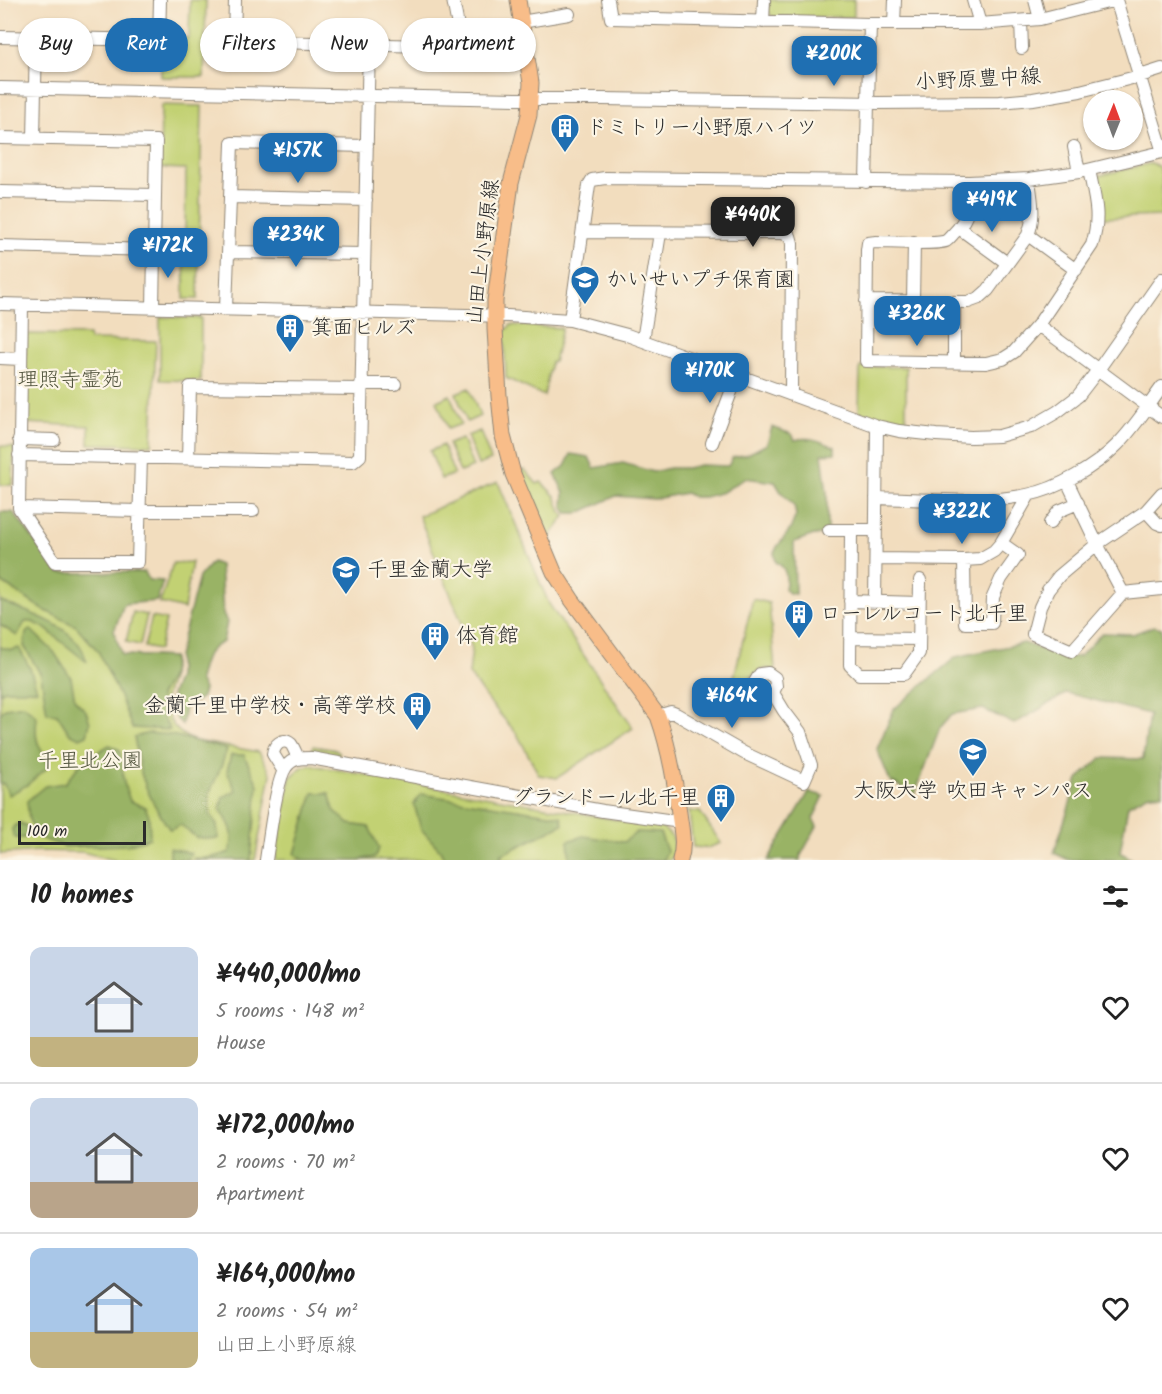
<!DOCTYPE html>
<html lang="en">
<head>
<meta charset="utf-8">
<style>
  body { margin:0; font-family:Kalam,"Klee One",sans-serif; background:#f6f6f6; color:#222; height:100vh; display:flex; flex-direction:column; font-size:22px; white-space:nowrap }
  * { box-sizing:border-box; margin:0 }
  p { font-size:20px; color:#767676 }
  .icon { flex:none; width:33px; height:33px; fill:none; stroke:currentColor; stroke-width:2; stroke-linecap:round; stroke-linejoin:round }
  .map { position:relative; height:860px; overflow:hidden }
  .side { display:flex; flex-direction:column; background:#fff; flex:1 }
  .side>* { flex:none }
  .top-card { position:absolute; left:18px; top:18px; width:600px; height:54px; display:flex; gap:12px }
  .needle { width:39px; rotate:1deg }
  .fabs { position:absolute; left:1083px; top:90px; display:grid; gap:12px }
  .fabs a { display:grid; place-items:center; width:60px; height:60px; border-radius:50%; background:#fff; box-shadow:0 2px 4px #0004; font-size:30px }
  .scale { position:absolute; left:18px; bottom:15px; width:128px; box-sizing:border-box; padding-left:6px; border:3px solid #2b2b2b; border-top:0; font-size:16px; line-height:21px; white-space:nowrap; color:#2b2b2b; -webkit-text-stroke:4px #fcf5e5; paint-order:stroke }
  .price { position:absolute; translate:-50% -51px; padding:0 14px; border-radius:12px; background:#1f6fb2; color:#fff; font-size:20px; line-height:39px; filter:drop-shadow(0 2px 3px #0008) }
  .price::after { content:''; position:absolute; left:50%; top:36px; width:18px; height:14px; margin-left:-9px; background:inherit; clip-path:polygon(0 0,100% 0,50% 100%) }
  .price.active { background:#222; color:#fff }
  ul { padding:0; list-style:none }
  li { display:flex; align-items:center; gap:18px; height:150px; padding:0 30px }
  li+li { border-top:2px solid #e0e0e0 }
  li span { display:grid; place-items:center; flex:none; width:168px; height:120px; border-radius:12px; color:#555 }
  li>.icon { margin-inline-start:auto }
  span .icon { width:72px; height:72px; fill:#fffc; stroke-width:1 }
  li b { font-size:26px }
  h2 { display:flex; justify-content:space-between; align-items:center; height:72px; padding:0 30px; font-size:26px }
  .chip { padding:0 21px; border-radius:27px; background:#fff; box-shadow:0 2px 4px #0004; font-size:21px; line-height:54px }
  .chip.active { background:#1f6fb2; color:#fff }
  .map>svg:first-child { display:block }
</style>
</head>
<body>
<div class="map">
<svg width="1162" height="860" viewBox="0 0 1162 860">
  <rect width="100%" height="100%" fill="#fcf5e5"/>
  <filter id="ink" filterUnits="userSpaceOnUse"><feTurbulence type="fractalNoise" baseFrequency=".0167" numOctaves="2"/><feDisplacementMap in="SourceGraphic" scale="12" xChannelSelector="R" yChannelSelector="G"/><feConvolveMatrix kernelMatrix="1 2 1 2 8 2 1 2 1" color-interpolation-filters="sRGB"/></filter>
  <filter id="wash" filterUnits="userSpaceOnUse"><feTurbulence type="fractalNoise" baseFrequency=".008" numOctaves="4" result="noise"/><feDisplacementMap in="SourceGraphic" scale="24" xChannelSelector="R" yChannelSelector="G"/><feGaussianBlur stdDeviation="1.35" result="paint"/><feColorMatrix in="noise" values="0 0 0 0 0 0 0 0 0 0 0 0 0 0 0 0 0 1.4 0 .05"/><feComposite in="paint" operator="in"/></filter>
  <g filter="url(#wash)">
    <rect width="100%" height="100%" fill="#f2ddbe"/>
    <path fill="#c2d173" stroke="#767e4f" stroke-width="1.5" d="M190,0H206L204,77H161L162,38H189Z
      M769,0H854V17H773L768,12Z
      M161,105L202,106L198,299H184L186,169L160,168Z
      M1152,163L1159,167L1162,176V216L1102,218L1096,180L1098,176Z
      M160,317L201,318V381L160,380Z
      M511,325L562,328L554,362H551L544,396L506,378L504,332Z
      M26,334L89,335V340L156,341L152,445L89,444V426L23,423Z
      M860,367H906V423L882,419L859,412Z
      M469,388L480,416L467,422L456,393Z
      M450,395L461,424L448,429L437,401Z
      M480,431L491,460L478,465L467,436Z
      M462,439L473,467L460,472L448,444Z
      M443,445L454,474L441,479L430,451Z
      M0,446L14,447L13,485H0Z
      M521,470H525L537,484L541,482L555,496L561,512L565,516L548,539Z
      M498,482L549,604L633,728L557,778L539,775L517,734L487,699L469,674L472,648L419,516Z
      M0,550L114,631L122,655L173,657C173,663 173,670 172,676C170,684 166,691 165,699C165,719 177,735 196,741L259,752L271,774L255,860H115L82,852L39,851L0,854Z
      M192,562L184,609L160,603L173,563Z
      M753,599L769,603L775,670C764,667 759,669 751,677L750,686L733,681Z
      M133,612L147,615L140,645L126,642Z
      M152,617L166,620L159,650L144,647Z
      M313,746L337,750L340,753L337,755L314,751L312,748Z
      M311,765L663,828L673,838L674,851L670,860H275L290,778L302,767Z
      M689,811L700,812L721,843L707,848L693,847Z"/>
    <path fill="#99b365" stroke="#626f48" stroke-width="1.5" d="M772,427L792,434L795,440C810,436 821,441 835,447V453L822,454L827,493V535H814L794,542L795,594L789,593L785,589C787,578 787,568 776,562L774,553L777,547L790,530L796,515L794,505L781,492L775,482L745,478L723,492L705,497H693L686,493L654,499L616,496L579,513H567L563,506L564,493L555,474L565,466L571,454L589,457L594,468L623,463L653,472L669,468H687L700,465L728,466L733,457L748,454L767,444Z
      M0,512H13L59,573L145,572L149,580L163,581L157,601L124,604L114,631L122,655L173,657L172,674L160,696L163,717L170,730L132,728L120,697L98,651L76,626L42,609L1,582Z
      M212,562L220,565L223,614L227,622L223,642C205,650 203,663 199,680L204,689L202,697L195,702L186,701L182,725L176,718L172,708L171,695L178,677V657L199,577Z
      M0,601C26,612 67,623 82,649C84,653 85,658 87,662L43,627L32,622H25L17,636L0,625Z
      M1154,626L1162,628V794H1149L1128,805L1120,852L1133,860H1069L1054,853L1078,779L1101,758L1143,759L1149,714L1067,693L1014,724L983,709L952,714L940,728L915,794L890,781L877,749L894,709L956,657L1024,643L1065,658L1080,656L1102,633L1133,634Z
      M30,629L54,652L71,678L75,700L86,711L90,723L87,735L80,738L69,733L57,714L47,713L41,675L24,646L26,633Z
      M0,647L11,650L19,648L30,668L37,690H5L0,693Z
      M24,705L37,717C35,733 35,745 47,757V768L27,785L9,795L3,783L0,784V714L5,708Z
      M149,733L172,735L227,749L221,767L209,794L210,814L217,825L218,839L197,838L181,825L170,830C159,814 149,797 143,779C138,766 137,750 134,737Z
      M109,745L120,750L124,783L130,801L145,807L149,816L150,838L127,845L66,847L39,838L29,820L27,801L45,786L65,783L81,763Z
      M231,755H244L258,785L251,860H196L194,858C208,859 218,857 230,852C235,831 231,826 220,809L223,797L236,791L227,771Z
      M809,792L824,796L813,819L817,826L800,857V860H768Z
      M313,793H329L334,810L349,824L369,827L379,848L376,857L357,860H304L295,854Z
      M421,794L561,816L563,824L501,855L502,860H445L440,850L421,829L414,804Z
      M20,823L27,826L29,833L24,838H16L13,835L12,829L14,826Z
      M637,832L660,833L667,851L663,860H570L568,841L583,836L624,842Z
      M170,848L191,853L188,859L174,860L170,858Z"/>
  </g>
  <g filter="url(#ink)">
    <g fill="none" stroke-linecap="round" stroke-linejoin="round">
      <g stroke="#8e8474" stroke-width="14">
        <path id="minor" d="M235,0L234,41L462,47L453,0
          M608,0L611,18L870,24H980L1040,19L1116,0
          M973,0L980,24
          M1035,0L1040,19
          M1116,0L1162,149
          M1021,21L1022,48
          M521,22L569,14
          M763,22L764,0
          M894,24L895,0
          M0,37L159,40L160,0
          M0,88L516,99H602L878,103L1000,102L1033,99L1080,91L1140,76L1162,69
          M0,138L156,141L153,308
          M34,139L36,37
          M1074,147L1079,172
          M1029,179C1031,200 1036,214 1028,235L1076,270
          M866,182L870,24
          M969,182C970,204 970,218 953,234C951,236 949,239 946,241C938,245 888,242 876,242L868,243L867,250L866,361L986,363L1003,359L1014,352L1038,325L1092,245C1101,216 1095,199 1089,170
          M0,192L155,195
          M231,197L366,200
          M959,228L1007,263
          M583,232L782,233L790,236L792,243L791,394
          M0,246L154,250
          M229,252L364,254
          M866,301L968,302L979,298L988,290L1028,235
          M913,302L914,242
          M0,304L508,316L570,320L627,335L877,426L899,431L936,435L971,437L999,436L1031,427L1057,412L1078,396L1098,370L1162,279
          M22,305L19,508L55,562H138L141,457
          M226,309L232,143L367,146
          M570,320L589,185L592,180L605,178L969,182L1029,179L1079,172L1162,152
          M1038,325L1162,417
          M641,339L644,334L660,233
          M0,358L20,359
          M954,362V302
          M361,384H395
          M19,439L54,440
          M712,443L737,376
          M19,455L353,462L360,456L369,44
          M188,458L190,387L361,389
          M1067,481L1097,544L1123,593
          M1162,493L1146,511L1097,544L1059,576L1048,590L1040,607L1033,634L1072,651L1123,593L1162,589
          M876,498C926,499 978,505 1027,495C1058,489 1095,467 1117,445C1135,427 1148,406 1162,387
          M19,508L139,511H253
          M1146,511L1157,523L1162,525
          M1050,523L1059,511L1078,503
          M829,530H876
          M851,530L850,665L859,674H904L919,653L920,580
          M876,559L964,560L980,559L994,551L1001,543L1029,495
          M964,560L965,623H992L993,597L1001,579L1018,555L1001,543
          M850,601L919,603
          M875,602L877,426
          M850,638L919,639
          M768,673L775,678L776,686L773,693L764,695L756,690L755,682L760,674Z
          M658,716L671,712L676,714L744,753L804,781L811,765L800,732L784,711L773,693
          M283,770L273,754C274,745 282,737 291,744C294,748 296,754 298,758
          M266,860C269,841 276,780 286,767C292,758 301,758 311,758L603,811L681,822"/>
      </g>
      <g stroke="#8e8474" stroke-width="17">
        <path id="major" d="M518,0L531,83L529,115L511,183L495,301V329L499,396L503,436L513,474L554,572L572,600L658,716C669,747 675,780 679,813C681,829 685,844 680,860"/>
      </g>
      <use href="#minor" stroke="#fff" stroke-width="12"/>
      <use href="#major" stroke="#f8bd89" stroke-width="15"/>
    </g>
  </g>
  <defs>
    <g id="building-pin" transform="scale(1.5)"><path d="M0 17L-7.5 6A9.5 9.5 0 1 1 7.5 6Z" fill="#1f6fb2" stroke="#fcf5e5"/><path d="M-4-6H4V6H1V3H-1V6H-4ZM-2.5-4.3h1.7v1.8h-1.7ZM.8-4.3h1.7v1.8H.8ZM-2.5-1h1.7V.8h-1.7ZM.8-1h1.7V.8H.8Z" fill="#fff"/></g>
    <g id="school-pin" transform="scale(1.5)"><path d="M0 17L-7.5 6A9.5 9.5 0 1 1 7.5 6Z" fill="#1f6fb2" stroke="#fcf5e5"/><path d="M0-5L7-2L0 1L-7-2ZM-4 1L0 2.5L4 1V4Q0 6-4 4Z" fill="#fff"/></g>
    <g id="university-pin" transform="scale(1.5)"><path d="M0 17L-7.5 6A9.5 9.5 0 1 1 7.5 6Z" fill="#1f6fb2" stroke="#fcf5e5"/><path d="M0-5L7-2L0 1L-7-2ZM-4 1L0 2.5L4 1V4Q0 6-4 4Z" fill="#fff"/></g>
  </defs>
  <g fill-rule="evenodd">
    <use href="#building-pin" x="565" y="128"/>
    <use href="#school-pin" x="585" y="280"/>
    <use href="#building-pin" x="290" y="328"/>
    <use href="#university-pin" x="346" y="570"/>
    <use href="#building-pin" x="799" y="614"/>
    <use href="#building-pin" x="435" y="636"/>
    <use href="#building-pin" x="417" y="706"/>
    <use href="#university-pin" x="973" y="752"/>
    <use href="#building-pin" x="721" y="798"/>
  </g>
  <g text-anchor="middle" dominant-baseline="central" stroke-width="4.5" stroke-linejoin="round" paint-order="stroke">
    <g font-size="21" fill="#2b2b2b" stroke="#fcf5e5">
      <text transform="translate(978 80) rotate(-3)">小野原豊中線</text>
      <text transform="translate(484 252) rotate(-83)">山田上小野原線</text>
    </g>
    <g font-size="21" fill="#2b2b2b" stroke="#fcf5e5" text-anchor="start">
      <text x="586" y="128">ドミトリー小野原ハイツ</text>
      <text x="606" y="280">かいせいプチ保育園</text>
      <text x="311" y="328">箕面ヒルズ</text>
      <text x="367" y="570">千里金蘭大学</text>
      <text x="820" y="614">ローレルコート北千里</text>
      <text x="456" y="636">体育館</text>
      <text x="396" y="706" text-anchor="end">金蘭千里中学校・高等学校</text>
      <text x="973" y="791" text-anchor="middle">大阪大学 吹田キャンパス</text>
      <text x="700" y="798" text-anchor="end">グランドール北千里</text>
    </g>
    <g font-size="21" fill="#51543d" stroke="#fcf5e5">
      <text x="70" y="380">理照寺霊苑</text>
      <text x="90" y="761">千里北公園</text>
    </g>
  </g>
</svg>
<div class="fabs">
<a><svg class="needle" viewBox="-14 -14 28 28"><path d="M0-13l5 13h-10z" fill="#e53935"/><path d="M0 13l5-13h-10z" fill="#767676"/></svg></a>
</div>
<div class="scale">100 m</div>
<b class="price" style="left:834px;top:87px">¥200K</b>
<b class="price" style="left:298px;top:184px">¥157K</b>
<b class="price" style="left:992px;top:233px">¥419K</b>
<b class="price active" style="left:753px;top:248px">¥440K</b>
<b class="price" style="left:296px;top:268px">¥234K</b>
<b class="price" style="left:168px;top:279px">¥172K</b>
<b class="price" style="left:917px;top:347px">¥326K</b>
<b class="price" style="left:710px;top:404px">¥170K</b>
<b class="price" style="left:962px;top:545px">¥322K</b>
<b class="price" style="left:732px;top:729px">¥164K</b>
<div class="top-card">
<a class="chip">Buy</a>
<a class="chip active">Rent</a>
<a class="chip">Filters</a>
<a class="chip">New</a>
<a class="chip">Apartment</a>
</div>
</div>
<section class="side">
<h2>10 homes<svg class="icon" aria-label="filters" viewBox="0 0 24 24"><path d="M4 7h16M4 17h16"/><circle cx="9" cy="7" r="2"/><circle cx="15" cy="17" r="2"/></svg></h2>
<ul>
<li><span style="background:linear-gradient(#c9d6e8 75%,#c2b280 0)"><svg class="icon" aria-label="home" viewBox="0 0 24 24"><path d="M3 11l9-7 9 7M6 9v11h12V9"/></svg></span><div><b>¥440,000/mo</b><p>5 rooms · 148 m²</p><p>House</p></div><svg class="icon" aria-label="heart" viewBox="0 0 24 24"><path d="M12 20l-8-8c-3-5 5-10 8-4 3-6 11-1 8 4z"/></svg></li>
<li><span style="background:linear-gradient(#c9d6e8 70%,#b9a48a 0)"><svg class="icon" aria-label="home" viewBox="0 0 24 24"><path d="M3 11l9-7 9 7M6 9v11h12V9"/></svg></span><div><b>¥172,000/mo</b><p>2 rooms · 70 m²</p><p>Apartment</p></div><svg class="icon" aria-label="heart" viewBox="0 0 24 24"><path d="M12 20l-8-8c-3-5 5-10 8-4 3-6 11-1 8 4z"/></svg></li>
<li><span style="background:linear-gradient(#a9c7e8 70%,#c2b280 0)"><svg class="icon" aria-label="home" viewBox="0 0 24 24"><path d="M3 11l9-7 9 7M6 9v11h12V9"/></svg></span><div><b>¥164,000/mo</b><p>2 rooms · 54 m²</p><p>山田上小野原線</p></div><svg class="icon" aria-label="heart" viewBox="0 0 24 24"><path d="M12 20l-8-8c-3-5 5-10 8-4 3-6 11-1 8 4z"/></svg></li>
</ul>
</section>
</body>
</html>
